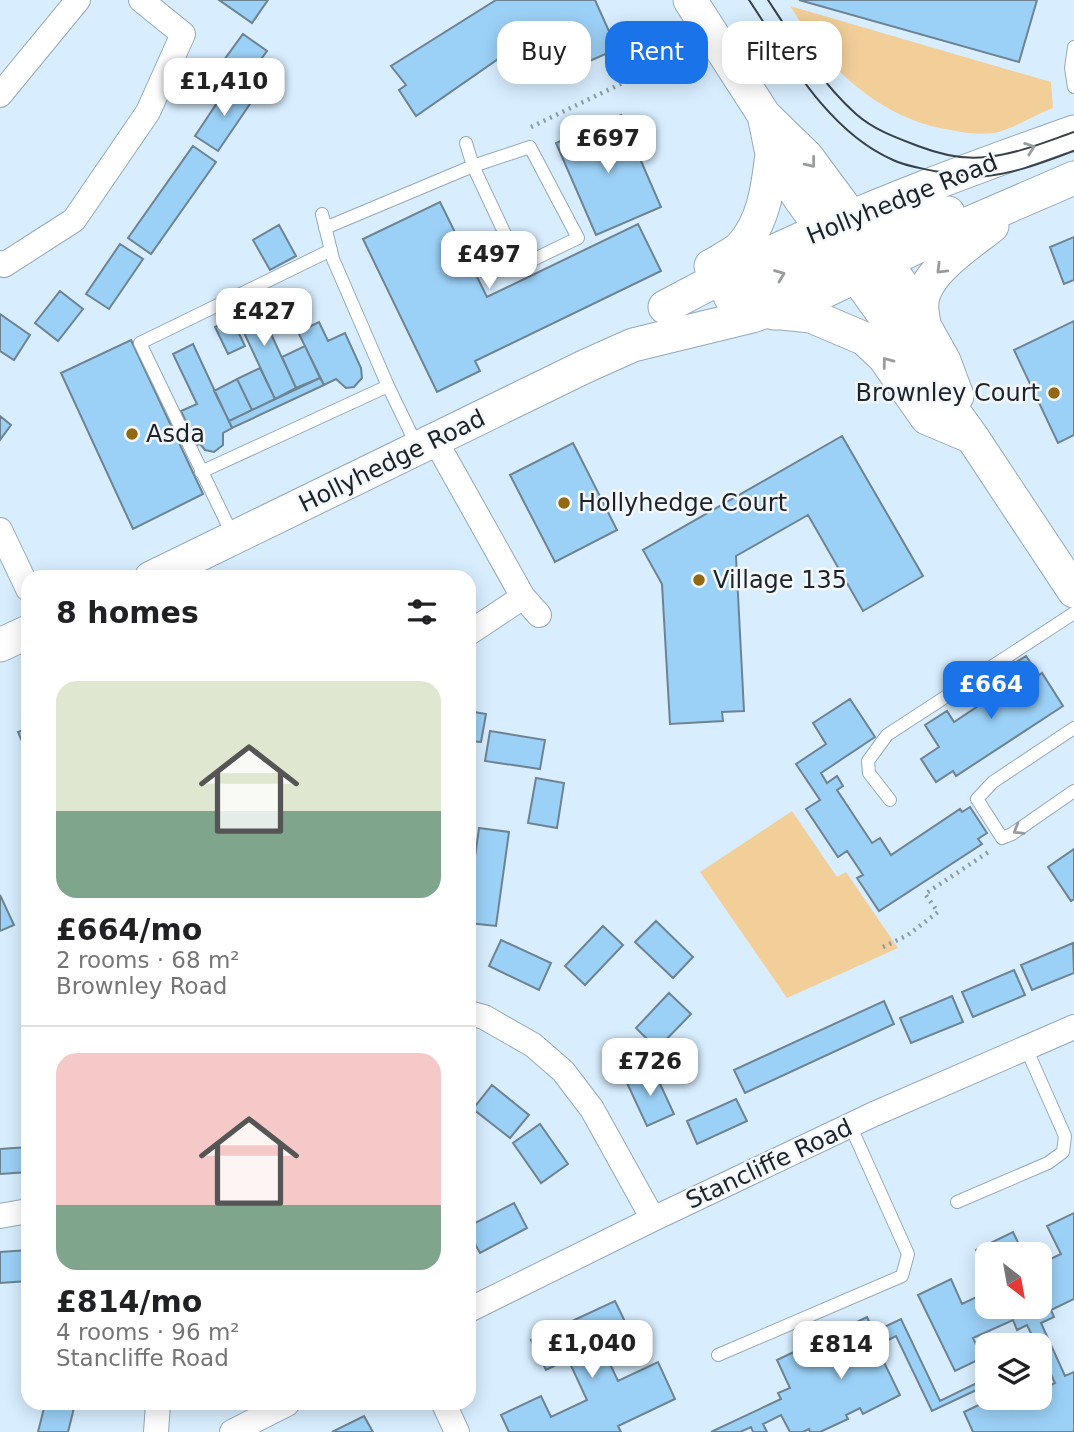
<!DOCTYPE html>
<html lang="en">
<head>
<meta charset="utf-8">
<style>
  body { margin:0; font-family:"DejaVu Sans",sans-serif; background:#f2f2f2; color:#202124; height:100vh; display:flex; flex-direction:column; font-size:26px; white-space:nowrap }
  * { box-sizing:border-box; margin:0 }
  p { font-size:23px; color:#757577 }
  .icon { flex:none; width:38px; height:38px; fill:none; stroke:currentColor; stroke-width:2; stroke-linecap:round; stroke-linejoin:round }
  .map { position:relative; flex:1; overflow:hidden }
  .sheet { position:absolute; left:21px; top:570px; width:455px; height:840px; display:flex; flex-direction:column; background:#fff; border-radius:21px; box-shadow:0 4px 18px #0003 }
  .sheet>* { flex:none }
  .hud { position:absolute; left:497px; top:21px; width:471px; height:63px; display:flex; gap:14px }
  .needle { width:46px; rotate:149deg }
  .controls { position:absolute; left:975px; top:1242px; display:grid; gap:14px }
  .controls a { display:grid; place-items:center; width:77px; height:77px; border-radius:14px; background:#fff; box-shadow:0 4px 18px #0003; font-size:35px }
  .price { position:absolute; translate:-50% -60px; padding:0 16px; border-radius:14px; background:#fff; color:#222; font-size:23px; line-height:46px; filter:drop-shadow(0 2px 4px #0008) }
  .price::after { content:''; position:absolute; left:50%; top:42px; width:21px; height:16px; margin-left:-10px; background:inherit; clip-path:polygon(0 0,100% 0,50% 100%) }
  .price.selected { background:#1a73e8; color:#fff }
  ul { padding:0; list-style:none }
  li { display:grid; align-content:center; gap:14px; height:371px; padding:0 35px }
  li+li { border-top:2px solid #e0e0e0 }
  li span { display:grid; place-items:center; height:217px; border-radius:21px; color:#555 }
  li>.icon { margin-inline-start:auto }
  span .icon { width:126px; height:126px; fill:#fffc; stroke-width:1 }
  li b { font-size:30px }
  h2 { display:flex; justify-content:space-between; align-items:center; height:84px; padding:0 35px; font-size:30px }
  .tag { padding:0 24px; border-radius:21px; background:#fff; box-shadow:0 4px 18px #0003; font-size:24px; line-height:63px }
  .tag.selected { background:#1a73e8; color:#fff }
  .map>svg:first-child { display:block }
</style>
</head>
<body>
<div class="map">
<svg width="1074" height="1432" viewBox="0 0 1074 1432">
  <rect width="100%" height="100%" fill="#d8eeff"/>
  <path fill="#f2cf99" d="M790,6L1051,82L1053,108C1034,115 1014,129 994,133C980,135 964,133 951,130C895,122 847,86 814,42C805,30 798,18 790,6Z
    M792,811L837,877L846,872L898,948L787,998L700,872Z"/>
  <path fill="#9cd1f7" stroke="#6e8392" stroke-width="2" d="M219,0H268L252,23Z
    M496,0H595L617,49L558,75L540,30L416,116L399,90L406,85L391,66Z
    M799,0H1037L1019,62Z
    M243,34L267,51L240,88L216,71Z
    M229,85L252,101L218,151L195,136Z
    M621,115L661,207L596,235L556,143Z
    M193,146L216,162L151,254L128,238Z
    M440,202L487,297L638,224L661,271L475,361L480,371L437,392L363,239Z
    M279,225L296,256L270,270L253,240Z
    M1074,237V280L1064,284L1050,247Z
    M120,244L143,259L109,309L86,294Z
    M60,291L83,309L58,341L35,323Z
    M254,297L296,388L275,399L232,307Z
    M0,314L30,335L14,360L0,351Z
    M232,319L245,346L228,354L215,327Z
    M1074,321V435L1058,443L1014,350Z
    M319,322L328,341L345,333L361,368L362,378L354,387L346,388L336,379L324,385L298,332Z
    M131,340L203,494L133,529L61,373Z
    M193,344L232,428L223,433V445L214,452L205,450L200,444L197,445L181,411L197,404L173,354Z
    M305,346L320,378L296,388L282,357Z
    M260,368L275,399L252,410L237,379Z
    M320,378L324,385L232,428L229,421Z
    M237,379L252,410L229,421L214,391Z
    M0,416L11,425L0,440Z
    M842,436L923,576L863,611L808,515L736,556L744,711L722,712L723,721L670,724L662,584L643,550Z
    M573,443L617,530L555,562L510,475Z
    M1026,656L1039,675L1042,673L1063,706L956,776L953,771L936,782L921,759L939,747L925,725L947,711L954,722L1008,686L999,673Z
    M850,699L875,737L821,773L827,783L837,776L843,786L837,790L872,843L880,838L891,855L960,809L962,812L970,807L987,833L978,839L982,844L879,911L857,878L863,875L847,851L838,857L806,809L820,800L796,764L826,744L813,723Z
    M469,711L486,714L481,742L469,741Z
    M28,728V755L18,732Z
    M490,731L545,740L540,769L485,761Z
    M536,778L564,783L557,828L528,823Z
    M479,828L509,832L496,926L469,923V900Z
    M1074,849V899L1071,901L1048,867Z
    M0,895L14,925L0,931Z
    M656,921L693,957L673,978L635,942Z
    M603,926L623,945L585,985L565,966Z
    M501,940L551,963L539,990L489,966Z
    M1073,943L1074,973L1032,990L1021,965Z
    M1014,970L1025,995L973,1017L962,992Z
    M669,993L691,1014L657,1049L636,1028Z
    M952,996L963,1022L911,1043L900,1018Z
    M884,1001L894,1024L745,1093L734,1070Z
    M654,1071L674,1114L647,1126L627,1083Z
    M492,1085L529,1115L510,1138L473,1109Z
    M736,1099L747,1121L697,1144L687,1121Z
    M540,1124L568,1164L541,1183L513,1143Z
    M28,1147V1172L0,1174V1149Z
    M514,1203L527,1228L480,1253L469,1233V1226Z
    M1074,1213V1299L1051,1310L1054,1317L1041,1323L1065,1376L1074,1372V1432H973L964,1412L993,1398H1007L1012,1409L1036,1398H1040V1390L1055,1383L1040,1351V1346H1037L1027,1325L1017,1330L1013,1320L973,1338L982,1358L955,1371L918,1295L951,1279L962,1304L987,1292V1307H1040V1264L1061,1254L1047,1226Z
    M1013,1232L1024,1255H987V1274L976,1250Z
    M28,1250V1281L0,1283V1252Z
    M615,1301L631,1334L602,1347L618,1381L658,1362L675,1399L618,1426L621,1432H509L501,1415L541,1396L551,1417L587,1400L568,1359L546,1370L531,1340Z
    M867,1317L874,1332L901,1319L940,1401L987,1378V1385L932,1411L896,1336L876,1346L900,1395L863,1414L860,1408L846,1415L848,1419L820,1432H810L809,1429L803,1432H790L781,1415L763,1424L767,1432H753L751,1427L740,1432H711L781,1399L778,1393L790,1388L777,1360Z
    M45,1404H75L68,1432H38Z
    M364,1416L373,1432H332Z"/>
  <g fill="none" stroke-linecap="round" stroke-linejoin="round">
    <g stroke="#94a9b9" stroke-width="14">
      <path id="lane" d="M1074,47L1071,68L1074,87
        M530,147L578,238L520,266L473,166Z
        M322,214L333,259L388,386L418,448
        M325,228L473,166L466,143
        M201,472L388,386
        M234,538L140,343L331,250
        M1074,728L993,782L977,799L1002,838L1012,834L1074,791
        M890,800L869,773L868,761L887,735L1074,613
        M957,1202L1048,1163L1063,1152L1065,1136L1026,1048
        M718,1355L902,1276L908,1254L850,1125"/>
    </g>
    <g stroke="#94a9b9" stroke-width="26">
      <path id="street" d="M0,95L78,0
        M0,263L4,265L74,220L148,112L183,34L141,0
        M435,440L523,597L539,615
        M0,530L28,589
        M469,633L523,597
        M469,1013L484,1017L533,1045L563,1071L592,1109L653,1219
        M0,1216L28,1211
        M469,1310L653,1219L874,1114L1074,1027
        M444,1404L457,1432
        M156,1432L158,1404
        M232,1432L287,1404"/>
    </g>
    <g stroke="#94a9b9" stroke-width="35">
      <path id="secondary" d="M690,0L764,115L807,157L901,284L944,361L957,396
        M764,115L772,154L799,197L972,437L1074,591
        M850,244C872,247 904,226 926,218C933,216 941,215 948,213
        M711,266C721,260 732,255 740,248C764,223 768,187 772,154
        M730,296C755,285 836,248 860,253
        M665,307C701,288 738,268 775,251C872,205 973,168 1074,132
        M774,313H782L811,316L865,339L884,357L927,418L972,437
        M924,324C923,317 921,309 922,302C925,272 969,244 992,226
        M151,578L586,366L633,345L752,316L821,293L935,238L1074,178
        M0,645L28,632"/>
    </g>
    <path stroke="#8a9aa7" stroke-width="4.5" stroke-dasharray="2 5" stroke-linecap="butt" d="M531,127L683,54
      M883,947L908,935L938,912L925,894L990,851"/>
    <use href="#lane" stroke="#fff" stroke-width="12"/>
    <use href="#street" stroke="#fff" stroke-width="24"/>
    <use href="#secondary" stroke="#fff" stroke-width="33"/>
    <path stroke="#374148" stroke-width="2" d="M749,0C787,57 828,132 893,160C905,166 921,168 934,171C951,174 970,177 987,176C1017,173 1046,161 1074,151
      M768,0C793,38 822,84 856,114C874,130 897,138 918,146C939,154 964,160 986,157C1017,154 1045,142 1074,132"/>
  </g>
  <defs><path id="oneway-chevron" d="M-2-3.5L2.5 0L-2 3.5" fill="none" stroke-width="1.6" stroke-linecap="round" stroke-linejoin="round" transform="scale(1.75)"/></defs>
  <g stroke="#989c9f">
    <use href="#oneway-chevron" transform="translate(1030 148) rotate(-20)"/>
    <use href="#oneway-chevron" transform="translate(811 163) rotate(51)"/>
    <use href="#oneway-chevron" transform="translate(941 269) rotate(135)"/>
    <use href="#oneway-chevron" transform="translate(780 275) rotate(-21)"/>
    <use href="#oneway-chevron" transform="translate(887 362) rotate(-127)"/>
    <use href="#oneway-chevron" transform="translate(1018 830) rotate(149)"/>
  </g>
  <g fill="#936813" stroke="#f4f8fc" stroke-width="2.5">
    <circle cx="1054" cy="393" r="7"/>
    <circle cx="132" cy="434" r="7"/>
    <circle cx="564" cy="503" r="7"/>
    <circle cx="699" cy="580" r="7"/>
  </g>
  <g text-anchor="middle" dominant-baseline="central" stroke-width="5" stroke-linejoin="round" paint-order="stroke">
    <g font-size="24" fill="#1b2329" stroke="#f4f8fc">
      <text transform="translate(902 199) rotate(-22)">Hollyhedge Road</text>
      <text transform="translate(392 461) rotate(-26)">Hollyhedge Road</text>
      <text transform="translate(769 1164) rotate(-25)">Stancliffe Road</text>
    </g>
    <g font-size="24" fill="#1b2329" stroke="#f4f8fc" text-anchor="start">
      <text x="1040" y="393" text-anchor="end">Brownley Court</text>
      <text x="146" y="434">Asda</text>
      <text x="578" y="503">Hollyhedge Court</text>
      <text x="713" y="580">Village 135</text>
    </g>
  </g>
</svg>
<div class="controls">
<a><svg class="needle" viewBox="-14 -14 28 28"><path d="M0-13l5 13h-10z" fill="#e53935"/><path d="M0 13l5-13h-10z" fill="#757577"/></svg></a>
<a><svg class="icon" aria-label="layers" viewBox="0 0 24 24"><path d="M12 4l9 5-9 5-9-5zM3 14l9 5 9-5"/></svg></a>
</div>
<b class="price" style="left:224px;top:118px">£1,410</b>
<b class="price" style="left:608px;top:175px">£697</b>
<b class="price" style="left:489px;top:291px">£497</b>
<b class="price" style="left:264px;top:348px">£427</b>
<b class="price selected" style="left:991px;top:721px">£664</b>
<b class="price" style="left:650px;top:1098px">£726</b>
<b class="price" style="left:592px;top:1380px">£1,040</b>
<b class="price" style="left:841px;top:1381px">£814</b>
<div class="hud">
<a class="tag">Buy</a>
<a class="tag selected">Rent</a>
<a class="tag">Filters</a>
</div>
<section class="sheet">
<h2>8 homes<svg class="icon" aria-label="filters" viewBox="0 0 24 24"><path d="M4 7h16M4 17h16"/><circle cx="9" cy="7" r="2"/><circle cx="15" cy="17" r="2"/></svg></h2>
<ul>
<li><span style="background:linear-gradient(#dfe7d0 60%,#7fa58c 0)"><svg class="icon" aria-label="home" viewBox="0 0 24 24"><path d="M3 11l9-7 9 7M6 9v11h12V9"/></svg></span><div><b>£664/mo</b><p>2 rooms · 68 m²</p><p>Brownley Road</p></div></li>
<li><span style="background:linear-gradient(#f6c9c9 70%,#7fa58c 0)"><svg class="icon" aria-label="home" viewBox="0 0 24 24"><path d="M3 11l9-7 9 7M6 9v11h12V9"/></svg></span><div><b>£814/mo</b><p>4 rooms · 96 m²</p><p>Stancliffe Road</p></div></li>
</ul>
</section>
</div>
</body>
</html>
